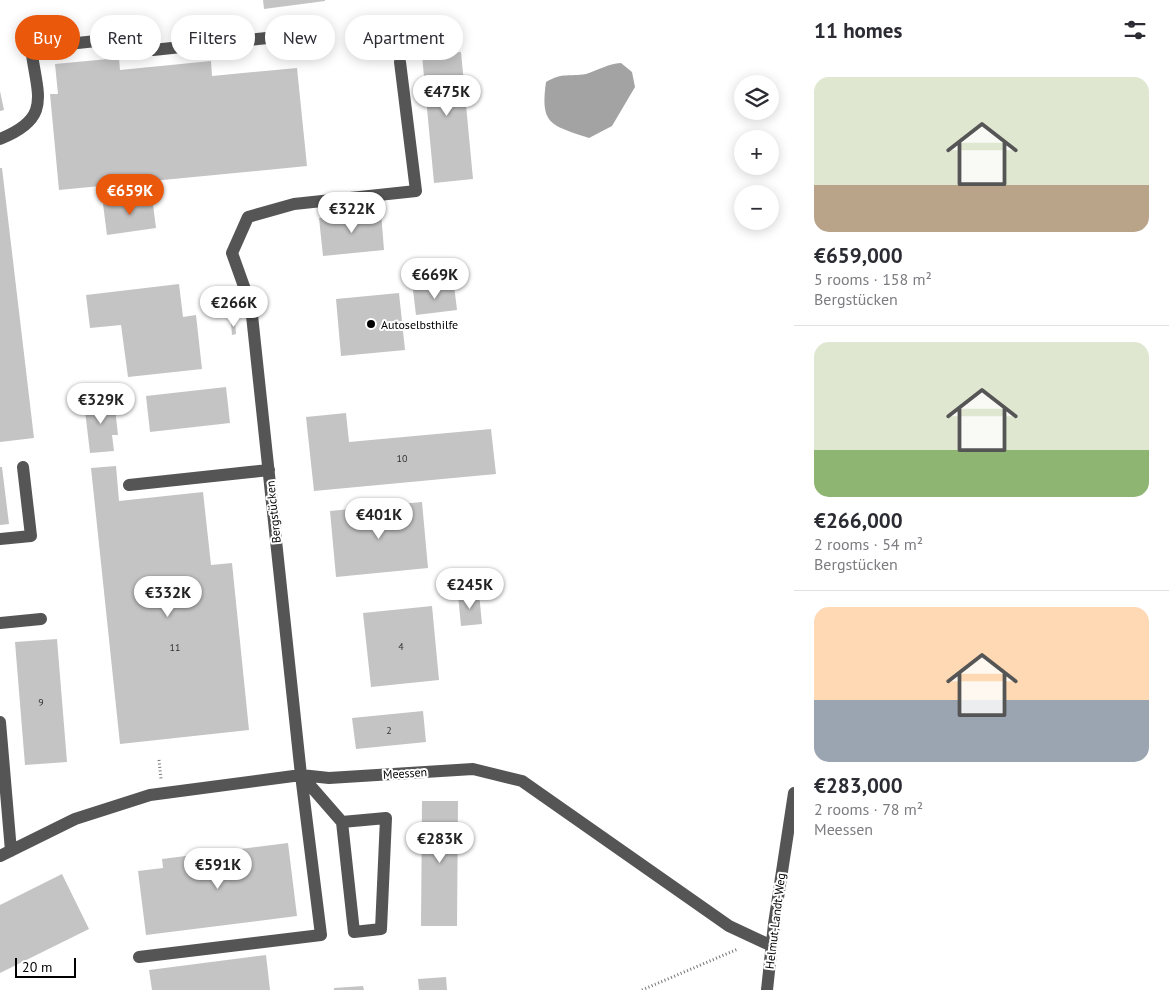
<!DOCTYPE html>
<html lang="en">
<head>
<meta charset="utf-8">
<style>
  body { margin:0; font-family:"PT Sans",sans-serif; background:#f7f7f7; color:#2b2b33; height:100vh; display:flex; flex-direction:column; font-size:19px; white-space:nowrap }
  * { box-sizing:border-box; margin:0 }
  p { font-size:16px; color:#7c7c81 }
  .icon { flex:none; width:28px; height:28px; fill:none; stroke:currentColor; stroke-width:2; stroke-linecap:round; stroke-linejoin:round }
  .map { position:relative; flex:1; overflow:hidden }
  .side { display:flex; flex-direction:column; background:#fff; width:375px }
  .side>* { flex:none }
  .banner { position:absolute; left:15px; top:15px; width:475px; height:45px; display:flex; gap:10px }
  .tools { position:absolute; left:734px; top:75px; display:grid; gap:10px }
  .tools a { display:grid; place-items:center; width:45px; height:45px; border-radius:50%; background:#fff; box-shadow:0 2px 12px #0003; font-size:25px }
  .scale { position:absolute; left:15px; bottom:12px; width:61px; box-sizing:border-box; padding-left:5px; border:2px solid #000; border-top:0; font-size:14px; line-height:18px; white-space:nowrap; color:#000; -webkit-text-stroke:4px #fff; paint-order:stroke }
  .price { position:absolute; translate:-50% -42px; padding:0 11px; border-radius:18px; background:#fff; color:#222; font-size:16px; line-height:32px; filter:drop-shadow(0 1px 2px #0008) }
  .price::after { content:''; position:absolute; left:50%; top:30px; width:15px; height:11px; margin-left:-8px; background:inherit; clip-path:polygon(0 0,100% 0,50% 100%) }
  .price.selected { background:#ea580c; color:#fff }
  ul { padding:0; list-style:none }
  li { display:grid; align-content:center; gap:10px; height:265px; padding:0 20px }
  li+li { border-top:1px solid #e1e1e2 }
  li span { display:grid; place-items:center; height:155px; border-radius:15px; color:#555 }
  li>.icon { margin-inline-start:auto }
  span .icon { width:90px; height:90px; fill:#fffc; stroke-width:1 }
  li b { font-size:21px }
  h2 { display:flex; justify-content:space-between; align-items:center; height:60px; padding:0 20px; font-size:21px }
  .chip { padding:0 18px; border-radius:22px; background:#fff; box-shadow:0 2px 12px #0003; font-size:18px; line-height:45px }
  .chip.selected { background:#ea580c; color:#fff }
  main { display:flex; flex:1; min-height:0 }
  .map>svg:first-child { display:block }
</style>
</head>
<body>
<main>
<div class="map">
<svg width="794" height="990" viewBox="0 0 794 990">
  <rect width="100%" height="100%" fill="#fff"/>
  <path fill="#a3a3a3" d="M621,63L632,72L635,87L612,126L589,138C551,125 540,125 546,82C563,72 569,77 586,74C598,70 608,64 621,63Z"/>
  <path fill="#c4c4c4" d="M263,0H325V1L264,9Z
    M461,52L473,179L434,183L422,55Z
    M119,58L120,70L211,61L212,76L297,68L307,166L59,190L50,94H58L55,64Z
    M0,91L4,110L0,111Z
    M0,168H2L34,438L0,442Z
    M152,197L156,228L107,235L103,204Z
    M381,212L384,250L323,256L319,218Z
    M179,284L183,317L196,315L202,369L128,377L121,325L90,328L86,295Z
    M454,285L457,310L416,315L413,290Z
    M399,293L405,350L341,356L336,299Z
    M235,322L236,334L232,335L231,323Z
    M226,387L230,423L150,432L146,396Z
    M114,399L118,435H112L114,451L90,453L84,402Z
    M346,413L349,442L491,429L496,474L314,491L306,417Z
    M116,466L119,501L203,492L211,565L232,563L249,730L120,744L91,468Z
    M0,467H2L9,524L0,525Z
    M422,502L428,568L336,577L330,511Z
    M479,593L482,624L461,626L458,595Z
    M432,606L439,680L371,687L363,613Z
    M57,639L67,762L25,765L15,642Z
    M423,711L426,742L356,749L352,718Z
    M422,801H458L457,926H421Z
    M288,843L297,916L146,935L138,871L163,868L162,859Z
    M62,874L89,929L0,973V905Z
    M266,955L270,990H152L149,970Z
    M446,977L447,990H419L418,979Z
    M363,986L364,990H334V988Z"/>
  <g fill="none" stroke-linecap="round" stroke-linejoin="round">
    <path stroke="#777" stroke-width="3" stroke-dasharray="1 2.5" stroke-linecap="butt" d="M159,760L161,779
      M642,990L738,949"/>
    <path stroke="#555" stroke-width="12" d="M0,139C53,118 37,95 31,48L152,35L153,50L286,36
      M129,485L269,470
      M0,539L31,536L23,467
      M0,623L41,619
      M0,722L11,851
      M301,775L342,822L354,932L381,929L386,818L342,822
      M0,856L75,819L150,795L301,775L329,778L473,769L522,781L729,926L772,946
      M139,957L321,935L301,775L251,306L232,253L248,217L294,204L416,191L400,62
      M767,990L774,924L794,793"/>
  </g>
  <circle fill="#000" stroke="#fff" stroke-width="2" cx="371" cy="324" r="5"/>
  <g text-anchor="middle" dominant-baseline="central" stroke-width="4" stroke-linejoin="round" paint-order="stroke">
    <g font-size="10" fill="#313131">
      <text x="402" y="458">10</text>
      <text x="401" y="646">4</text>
      <text x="175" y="647">11</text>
      <text x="41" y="702">9</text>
      <text x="389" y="730">2</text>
    </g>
    <g font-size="12" fill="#000" stroke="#fff" text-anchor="start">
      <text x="381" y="324">Autoselbsthilfe</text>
    </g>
    <g font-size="12" fill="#000" stroke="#fff">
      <text transform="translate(273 512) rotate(-96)">Bergstücken</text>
      <text transform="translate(405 773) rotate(-4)">Meessen</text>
      <text transform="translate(775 921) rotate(-83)">Helmut-Landt-Weg</text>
    </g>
  </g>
</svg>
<div class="tools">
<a><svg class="icon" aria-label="layers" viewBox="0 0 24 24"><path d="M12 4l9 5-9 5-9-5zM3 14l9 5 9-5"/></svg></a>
<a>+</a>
<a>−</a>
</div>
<div class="scale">20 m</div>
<b class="price" style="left:447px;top:117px">€475K</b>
<b class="price selected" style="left:130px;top:216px">€659K</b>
<b class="price" style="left:352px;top:234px">€322K</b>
<b class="price" style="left:435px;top:300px">€669K</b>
<b class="price" style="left:234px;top:328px">€266K</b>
<b class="price" style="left:101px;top:425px">€329K</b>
<b class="price" style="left:379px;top:540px">€401K</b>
<b class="price" style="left:470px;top:610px">€245K</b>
<b class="price" style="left:168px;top:618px">€332K</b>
<b class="price" style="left:440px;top:864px">€283K</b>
<b class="price" style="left:218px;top:890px">€591K</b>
<div class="banner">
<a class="chip selected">Buy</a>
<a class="chip">Rent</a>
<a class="chip">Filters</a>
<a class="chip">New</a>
<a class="chip">Apartment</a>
</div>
</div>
<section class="side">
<h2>11 homes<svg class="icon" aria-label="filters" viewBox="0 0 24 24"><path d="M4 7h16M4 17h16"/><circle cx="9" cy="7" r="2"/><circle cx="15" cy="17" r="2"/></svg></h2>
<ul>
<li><span style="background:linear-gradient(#dfe7d0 70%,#b9a48a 0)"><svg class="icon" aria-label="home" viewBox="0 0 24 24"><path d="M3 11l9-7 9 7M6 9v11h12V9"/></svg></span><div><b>€659,000</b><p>5 rooms · 158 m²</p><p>Bergstücken</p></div></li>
<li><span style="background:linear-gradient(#dfe7d0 70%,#8fb573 0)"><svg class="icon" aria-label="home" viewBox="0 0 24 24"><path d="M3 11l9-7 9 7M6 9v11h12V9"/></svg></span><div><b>€266,000</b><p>2 rooms · 54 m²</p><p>Bergstücken</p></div></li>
<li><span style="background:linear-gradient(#ffd9b3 60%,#9aa5b1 0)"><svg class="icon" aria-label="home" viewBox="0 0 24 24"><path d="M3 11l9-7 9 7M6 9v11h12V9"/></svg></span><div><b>€283,000</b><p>2 rooms · 78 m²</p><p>Meessen</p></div></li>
</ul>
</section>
</main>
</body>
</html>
